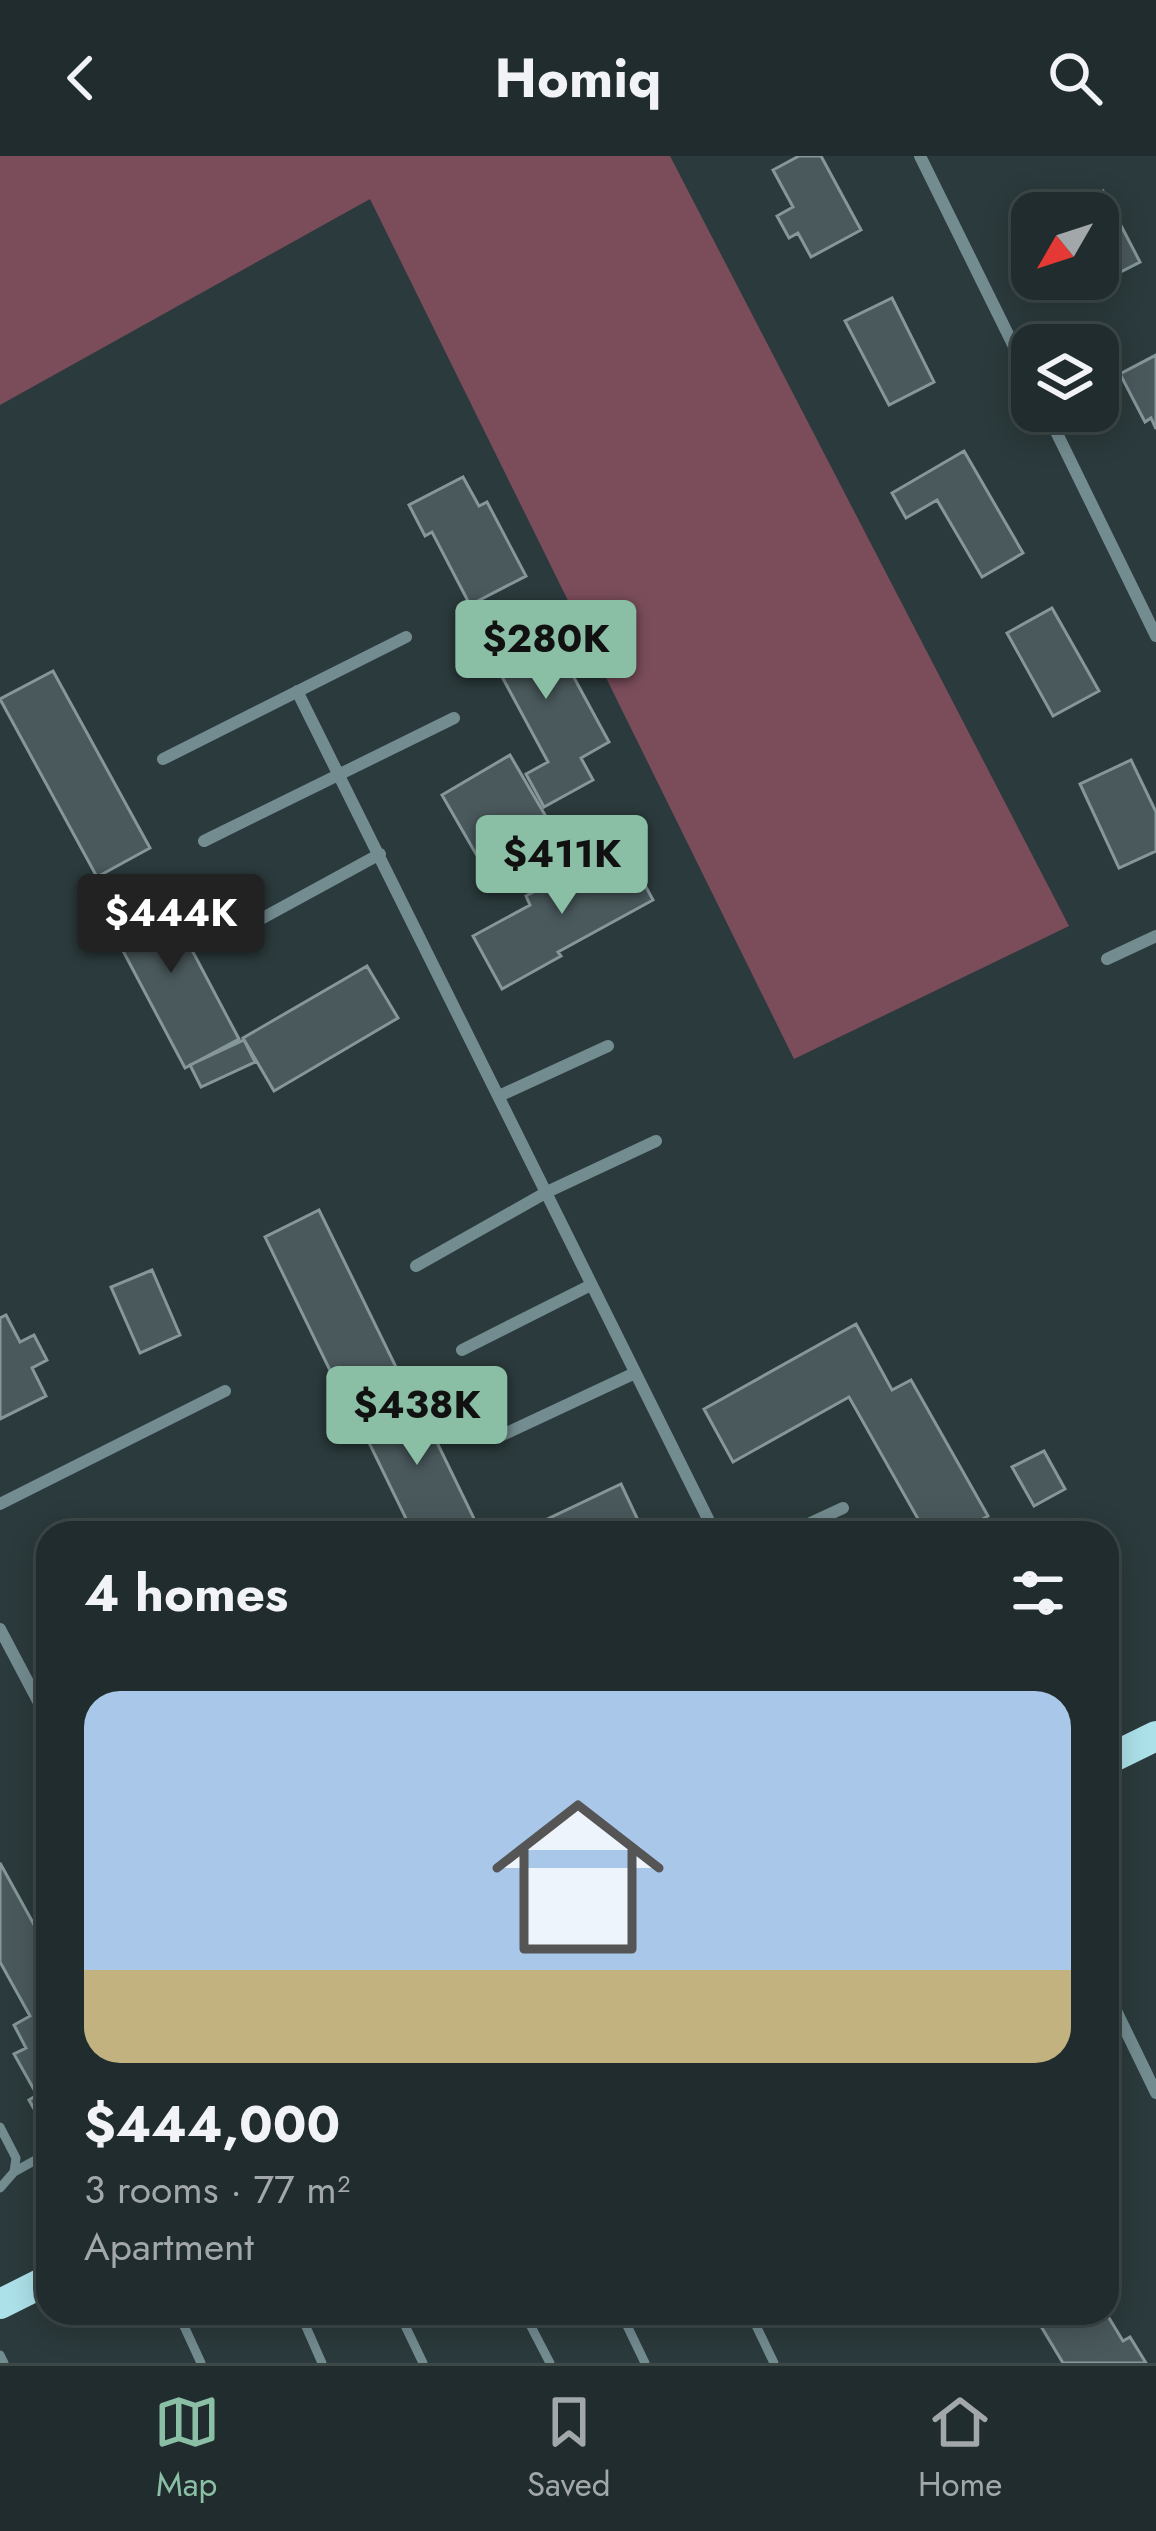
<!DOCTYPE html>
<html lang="en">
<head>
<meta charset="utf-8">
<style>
  body { margin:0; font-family:Jost,sans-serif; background:#2d3839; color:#f1f3f6; height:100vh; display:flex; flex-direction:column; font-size:45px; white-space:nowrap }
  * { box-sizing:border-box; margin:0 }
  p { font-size:39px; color:#a2a7aa }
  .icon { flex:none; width:66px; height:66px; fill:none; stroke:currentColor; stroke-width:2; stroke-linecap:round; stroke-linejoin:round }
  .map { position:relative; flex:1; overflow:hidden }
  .details { position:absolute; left:36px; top:1365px; width:1083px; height:804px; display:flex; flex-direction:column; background:#202c2d; border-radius:36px; box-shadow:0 6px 30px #0003,0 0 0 3px #3d4849 }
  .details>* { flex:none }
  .needle { width:78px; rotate:231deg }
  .buttons { position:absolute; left:1011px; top:36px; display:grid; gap:24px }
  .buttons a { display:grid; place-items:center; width:108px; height:108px; border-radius:24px; background:#202c2d; box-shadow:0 6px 30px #0003,0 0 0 3px #3d4849; font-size:60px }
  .price { position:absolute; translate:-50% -102px; padding:0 27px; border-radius:12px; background:#8abfa5; color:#111; font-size:39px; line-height:78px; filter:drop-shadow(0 3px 6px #0008) }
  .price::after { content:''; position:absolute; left:50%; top:72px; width:36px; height:27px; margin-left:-18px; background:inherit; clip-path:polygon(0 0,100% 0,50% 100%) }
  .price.on { background:#222; color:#fff }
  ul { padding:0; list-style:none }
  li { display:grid; align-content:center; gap:24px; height:636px; padding:0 48px }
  li span { display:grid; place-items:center; height:372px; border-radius:36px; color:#555 }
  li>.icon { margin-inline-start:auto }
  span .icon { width:216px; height:216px; fill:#fffc; stroke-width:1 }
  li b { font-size:51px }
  h2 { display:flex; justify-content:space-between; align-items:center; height:144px; padding:0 48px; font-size:51px }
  header { display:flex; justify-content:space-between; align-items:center; height:156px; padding:0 48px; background:#202c2d; font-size:54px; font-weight:700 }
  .tabs { display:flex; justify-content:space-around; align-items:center; height:168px; border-top:3px solid #3d4849; background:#202c2d; font-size:33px; color:#a2a7aa }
  .tabs a { display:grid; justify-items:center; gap:6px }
  .tabs .on { color:#8abfa5 }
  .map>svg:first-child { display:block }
</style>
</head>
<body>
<header><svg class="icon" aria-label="back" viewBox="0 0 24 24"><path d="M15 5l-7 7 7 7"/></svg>Homiq<svg class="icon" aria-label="search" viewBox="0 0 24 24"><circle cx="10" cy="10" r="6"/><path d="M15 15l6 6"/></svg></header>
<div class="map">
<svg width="1156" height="2207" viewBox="0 0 1156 2207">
  <rect width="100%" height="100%" fill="#2b3a3c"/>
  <path fill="#7b4d5b" d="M0,0H670L1069,770L794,903L370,43L0,249Z"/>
  <path fill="#4a595c" stroke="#869799" stroke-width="3" d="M799,0H821L861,74L811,101L798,77L789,82L777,60L793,51L773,14Z
    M1103,35L1140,106L1093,130L1089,123H1098V57H1059Z
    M892,142L934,226L889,249L845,165Z
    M1156,199V273L1151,262L1145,266L1120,218Z
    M964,295L1023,397L982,421L937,344L906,362L892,337Z
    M463,321L479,350L487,346L526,420L470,449L432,376L425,380L409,349Z
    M534,448L609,586L581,602L593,624L544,651L526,618L548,606L479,478Z
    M1052,452L1099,535L1053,560L1007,477Z
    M53,515L150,692L97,721L0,543Z
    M510,599L545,659L476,698L442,639Z
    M1131,604L1156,656V695L1119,712L1080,628Z
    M627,696L653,744L558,796L561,800L502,833L473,780L530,749L526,740L597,702L601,710Z
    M157,728L239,883L185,912L103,757Z
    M367,810L398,862L274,935L243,882Z
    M244,884L255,906L201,931L190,909Z
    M319,1054L396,1211L342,1239L265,1081Z
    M152,1114L180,1179L140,1197L111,1131Z
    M6,1159L20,1186L34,1179L47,1204L32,1212L46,1240L0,1263V1162Z
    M856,1168L892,1234L911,1224L988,1360L958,1377H926L849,1241L733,1306L704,1253Z
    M412,1235L481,1377H413L357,1262Z
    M1044,1295L1065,1333L1034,1350L1012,1311Z
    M621,1328L644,1377H518Z
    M0,1707L48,1794V1955L38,1960L29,1944L37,1939L14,1898L26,1892L14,1869L30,1860L0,1806Z
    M1033,2157H1106L1123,2185L1130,2181L1146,2207H1063Z"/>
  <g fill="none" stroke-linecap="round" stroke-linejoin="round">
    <path stroke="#738c90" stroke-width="9" d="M0,1971L16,2002L14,2016
      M0,2032L14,2016L48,1997
      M178,2157L201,2207
      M300,2157L322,2207
      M399,2157L423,2207
      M524,2157L550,2207
      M621,2157L645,2207
      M750,2157L774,2207
      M184,2170L213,2157
      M0,2199L4,2207"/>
    <path stroke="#738c90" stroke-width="12" d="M920,0L1032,227
      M1046,255L1156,480
      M297,535L715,1377
      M163,603L406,481
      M204,685L454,562
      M248,770L380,698
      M1107,803L1156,780
      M499,940L608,890
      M416,1110L547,1036L656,985
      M462,1194L591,1129
      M500,1280L635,1217
      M0,1348L225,1235
      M789,1377L843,1352
      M0,1473L48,1564
      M1107,1836L1156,1937"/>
    <path stroke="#ace1e9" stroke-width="30" d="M1107,1604L1156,1580
      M0,2148L48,2124"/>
  </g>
</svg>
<div class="buttons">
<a><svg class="needle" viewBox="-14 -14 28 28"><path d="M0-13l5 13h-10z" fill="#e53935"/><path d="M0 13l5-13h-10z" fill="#a2a7aa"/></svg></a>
<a><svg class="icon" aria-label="layers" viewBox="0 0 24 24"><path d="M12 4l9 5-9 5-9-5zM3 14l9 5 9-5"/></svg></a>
</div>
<b class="price" style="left:546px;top:546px">$280K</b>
<b class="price" style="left:562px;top:761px">$411K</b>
<b class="price on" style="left:171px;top:820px">$444K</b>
<b class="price" style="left:417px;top:1312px">$438K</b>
<section class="details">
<h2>4 homes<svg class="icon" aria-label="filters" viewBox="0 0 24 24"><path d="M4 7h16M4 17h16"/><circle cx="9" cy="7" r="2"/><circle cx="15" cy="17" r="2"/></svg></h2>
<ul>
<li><span style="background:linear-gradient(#a9c7e8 75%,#c2b280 0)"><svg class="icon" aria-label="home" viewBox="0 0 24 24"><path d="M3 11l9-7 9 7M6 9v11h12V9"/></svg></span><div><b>$444,000</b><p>3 rooms · 77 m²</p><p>Apartment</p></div></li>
</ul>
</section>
</div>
<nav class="tabs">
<a class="on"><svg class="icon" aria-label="map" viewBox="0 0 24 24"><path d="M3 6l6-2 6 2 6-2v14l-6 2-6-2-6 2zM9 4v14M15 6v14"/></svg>Map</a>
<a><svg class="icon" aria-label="saved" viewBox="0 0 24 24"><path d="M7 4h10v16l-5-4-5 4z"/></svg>Saved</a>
<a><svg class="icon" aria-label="home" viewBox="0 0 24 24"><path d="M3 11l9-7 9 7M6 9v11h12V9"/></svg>Home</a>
</nav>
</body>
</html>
